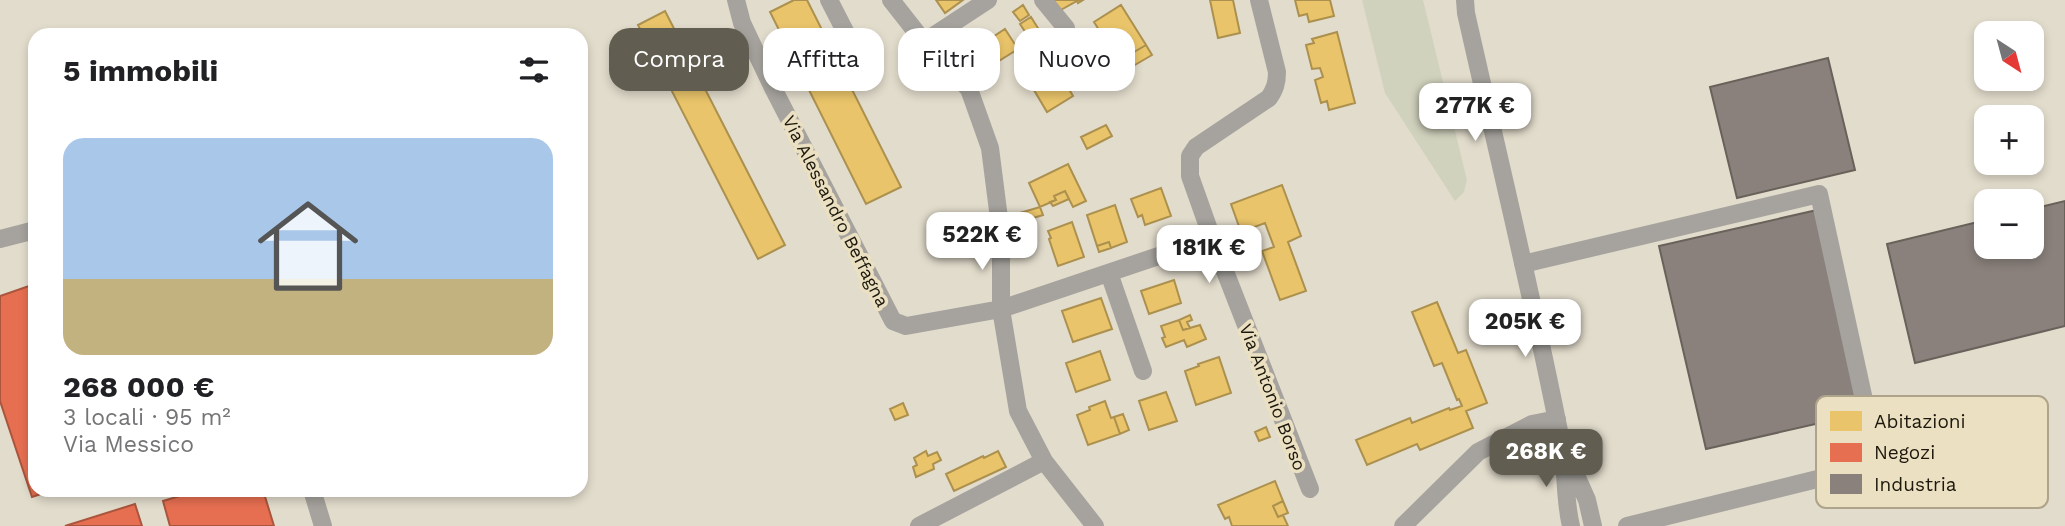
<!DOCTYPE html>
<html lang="it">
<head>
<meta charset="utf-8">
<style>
  body { margin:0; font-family:"Work Sans",sans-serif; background:#f2f2f2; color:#202124; height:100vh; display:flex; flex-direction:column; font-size:26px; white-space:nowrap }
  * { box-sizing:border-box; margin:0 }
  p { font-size:23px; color:#757577 }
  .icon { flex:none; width:38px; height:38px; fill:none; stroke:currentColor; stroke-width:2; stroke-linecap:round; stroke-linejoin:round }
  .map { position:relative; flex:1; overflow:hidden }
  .sheet { position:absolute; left:28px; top:28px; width:560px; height:469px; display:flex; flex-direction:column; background:#fff; border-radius:21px; box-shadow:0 4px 10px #0003 }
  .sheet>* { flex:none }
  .top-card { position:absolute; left:609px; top:28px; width:665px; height:63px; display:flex; gap:14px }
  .needle { width:46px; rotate:144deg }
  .tools { position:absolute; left:1974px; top:21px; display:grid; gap:14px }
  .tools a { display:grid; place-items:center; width:70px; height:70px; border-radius:14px; background:#fff; box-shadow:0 4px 10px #0003; font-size:35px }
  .price { position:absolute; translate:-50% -60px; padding:0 16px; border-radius:14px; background:#fff; color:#222; font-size:23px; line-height:46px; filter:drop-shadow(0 2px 4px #0008) }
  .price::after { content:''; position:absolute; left:50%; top:42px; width:21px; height:16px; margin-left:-10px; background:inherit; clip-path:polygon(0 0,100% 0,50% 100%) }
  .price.on { background:#615d50; color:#fff }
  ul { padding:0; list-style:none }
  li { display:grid; align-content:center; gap:14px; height:371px; padding:0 35px }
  li span { display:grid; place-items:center; height:217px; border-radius:21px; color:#555 }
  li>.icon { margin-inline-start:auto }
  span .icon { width:126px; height:126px; fill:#fffc; stroke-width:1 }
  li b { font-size:30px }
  h2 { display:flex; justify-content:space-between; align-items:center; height:84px; padding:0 35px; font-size:30px }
  .chip { padding:0 24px; border-radius:21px; background:#fff; box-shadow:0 4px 10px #0003; font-size:24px; line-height:63px }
  .chip.on { background:#615d50; color:#fff }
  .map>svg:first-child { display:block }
</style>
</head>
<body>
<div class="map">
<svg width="2065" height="526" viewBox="0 0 2065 526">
  <rect width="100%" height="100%" fill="#e2dccc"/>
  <path fill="#d1d2bd" d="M1362,0H1423L1467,180L1464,192L1455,201L1385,93Z"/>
  <path fill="#e9c46a" stroke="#ac904e" stroke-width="2" d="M794,0H807L901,187L866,204L770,12Z
    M936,0H963L945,13Z
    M1053,0H1083L1078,3L1077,1L1059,11Z
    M1210,0H1233L1240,33L1218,38Z
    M1295,0H1330L1334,16L1309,22L1307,14L1299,16Z
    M1023,5L1029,15L1020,21L1013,12Z
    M1121,5L1146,45L1129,55L1131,58L1093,79L1079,57L1106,41L1094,22Z
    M665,11L785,245L758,259L638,25Z
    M1031,17L1046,41L1035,47L1020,24Z
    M1005,29L1018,49L986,69L973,50Z
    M1337,32L1355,103L1329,110L1327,101L1321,103L1315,80L1323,77L1320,68L1312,69L1306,45L1314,43L1312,39Z
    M1146,45L1152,55L1121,73L1116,67L1131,58L1129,55Z
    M1057,69L1073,96L1047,112L1031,85Z
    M1106,125L1112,136L1087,149L1081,137Z
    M1068,164L1086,201L1073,207L1065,191L1054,196L1056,200L1040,207L1029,183Z
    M1282,185L1301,236L1288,242L1306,291L1280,300L1262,251L1274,247L1265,223L1241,232L1231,204Z
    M1161,188L1171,216L1145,225L1142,215L1138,217L1131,199Z
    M1065,191L1069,199L1053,206L1050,202L1056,200L1054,196Z
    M1115,205L1127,242L1111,248L1109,242L1097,246L1087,215Z
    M1040,207L1043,215L1023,221L1020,213Z
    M1072,222L1084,257L1058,266L1049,239L1051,238L1048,231Z
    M1109,242L1111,248L1099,252L1097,246Z
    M1174,280L1181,303L1149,314L1141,291Z
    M1101,298L1112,329L1073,342L1062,311Z
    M1437,302L1458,353L1466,350L1487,403L1466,411L1473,428L1420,450L1417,444L1367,465L1356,440L1410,418L1412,423L1449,408L1450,410L1462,406L1459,399L1457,400L1442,363L1434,366L1412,312Z
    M1190,315L1192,320L1187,322L1190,328L1183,330L1179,320Z
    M1179,320L1183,330L1200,325L1206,339L1187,347L1184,340L1166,347L1162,338L1165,337L1161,326Z
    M1100,351L1110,380L1076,392L1066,363Z
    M1219,357L1231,393L1196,405L1185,371L1199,366L1198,364Z
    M1166,392L1177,421L1149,430L1139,401Z
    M1105,401L1111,418L1114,417L1120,434L1088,445L1077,415L1090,410L1089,407Z
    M903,403L908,415L895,420L890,409Z
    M1123,414L1129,430L1120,434L1114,417Z
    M1266,427L1270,437L1259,441L1255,432Z
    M926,451L928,456L937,452L941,460L933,464L934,469L916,477L913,467L917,465L914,458Z
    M998,451L1006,467L954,491L946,474L983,456L984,458Z
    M1275,481L1283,501L1273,506L1278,517L1283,515L1288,526H1232L1229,517L1225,519L1218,505Z
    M1283,501L1288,513L1278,517L1273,506Z"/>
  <path fill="#e76f51" stroke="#aa553d" stroke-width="2" d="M35,284V490H53L32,497L0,401V296Z
    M200,490H263L274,526H170L163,501Z
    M135,504L142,526H65Z"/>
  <path fill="#8a817c" stroke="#69625b" stroke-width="2" d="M1828,58L1855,170L1737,198L1710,87Z
    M2065,201V326L1915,363L1887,244L1986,220V247H2032V209Z
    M1817,210L1864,413L1706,449L1659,246Z"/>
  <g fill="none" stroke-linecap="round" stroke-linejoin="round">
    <path stroke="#a6a39e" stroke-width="18" d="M736,0L742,23L774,90L893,321L906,326L1001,309L1212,238L1310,489
      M829,0L847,35
      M891,0L924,42L969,89L990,148L1001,234V309L1018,411L1044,461L1095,526
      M1043,0L1066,28
      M1465,0L1466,13C1498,156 1533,298 1561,441C1567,469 1564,498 1571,526
      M924,42L988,0
      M1212,238L1190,176V156L1196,147L1269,98C1275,89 1277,83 1277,72L1259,0
      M0,239L35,230
      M1523,264L1819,194L1878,464L1627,526
      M1109,273L1143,371
      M1567,455L1587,500L1593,526
      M312,490L323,526
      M919,526L1044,461
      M1403,526L1478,452L1532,424L1557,419"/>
  </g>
  <g text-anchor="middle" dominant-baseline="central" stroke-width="7" stroke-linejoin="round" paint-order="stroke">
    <g font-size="18" fill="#1c180d" stroke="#ece0c2">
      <text transform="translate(836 211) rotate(63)">Via Alessandro Beffagna</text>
      <text transform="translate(1273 397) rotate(69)">Via Antonio Borso</text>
    </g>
  </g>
  <rect x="1816" y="396" width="232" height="112" rx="10" fill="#ece0c2" stroke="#aea48c" stroke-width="2"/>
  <rect x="1830" y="411" width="32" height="20" fill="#e9c46a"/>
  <rect x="1830" y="443" width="32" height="19" fill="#e76f51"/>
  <rect x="1830" y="474" width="32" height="20" fill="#8a817c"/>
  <g font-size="19" fill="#1c180d">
    <text x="1874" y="428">Abitazioni</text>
    <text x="1874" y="459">Negozi</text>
    <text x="1874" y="491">Industria</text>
  </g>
</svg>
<div class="tools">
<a><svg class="needle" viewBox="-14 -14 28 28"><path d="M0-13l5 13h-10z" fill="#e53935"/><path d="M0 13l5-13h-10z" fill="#757577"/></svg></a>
<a>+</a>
<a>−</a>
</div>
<b class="price" style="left:1475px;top:143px">277K €</b>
<b class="price" style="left:982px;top:272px">522K €</b>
<b class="price" style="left:1209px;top:285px">181K €</b>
<b class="price" style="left:1525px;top:359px">205K €</b>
<b class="price on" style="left:1546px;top:489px">268K €</b>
<div class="top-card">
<a class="chip on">Compra</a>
<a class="chip">Affitta</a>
<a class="chip">Filtri</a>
<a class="chip">Nuovo</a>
</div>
<section class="sheet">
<h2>5 immobili<svg class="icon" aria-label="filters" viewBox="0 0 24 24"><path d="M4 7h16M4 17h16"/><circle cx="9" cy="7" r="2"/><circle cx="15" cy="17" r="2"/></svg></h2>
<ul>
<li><span style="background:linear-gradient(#a9c7e8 65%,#c2b280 0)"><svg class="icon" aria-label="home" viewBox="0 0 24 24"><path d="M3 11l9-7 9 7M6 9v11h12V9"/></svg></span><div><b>268 000 €</b><p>3 locali · 95 m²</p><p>Via Messico</p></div></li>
</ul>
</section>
</div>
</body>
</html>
